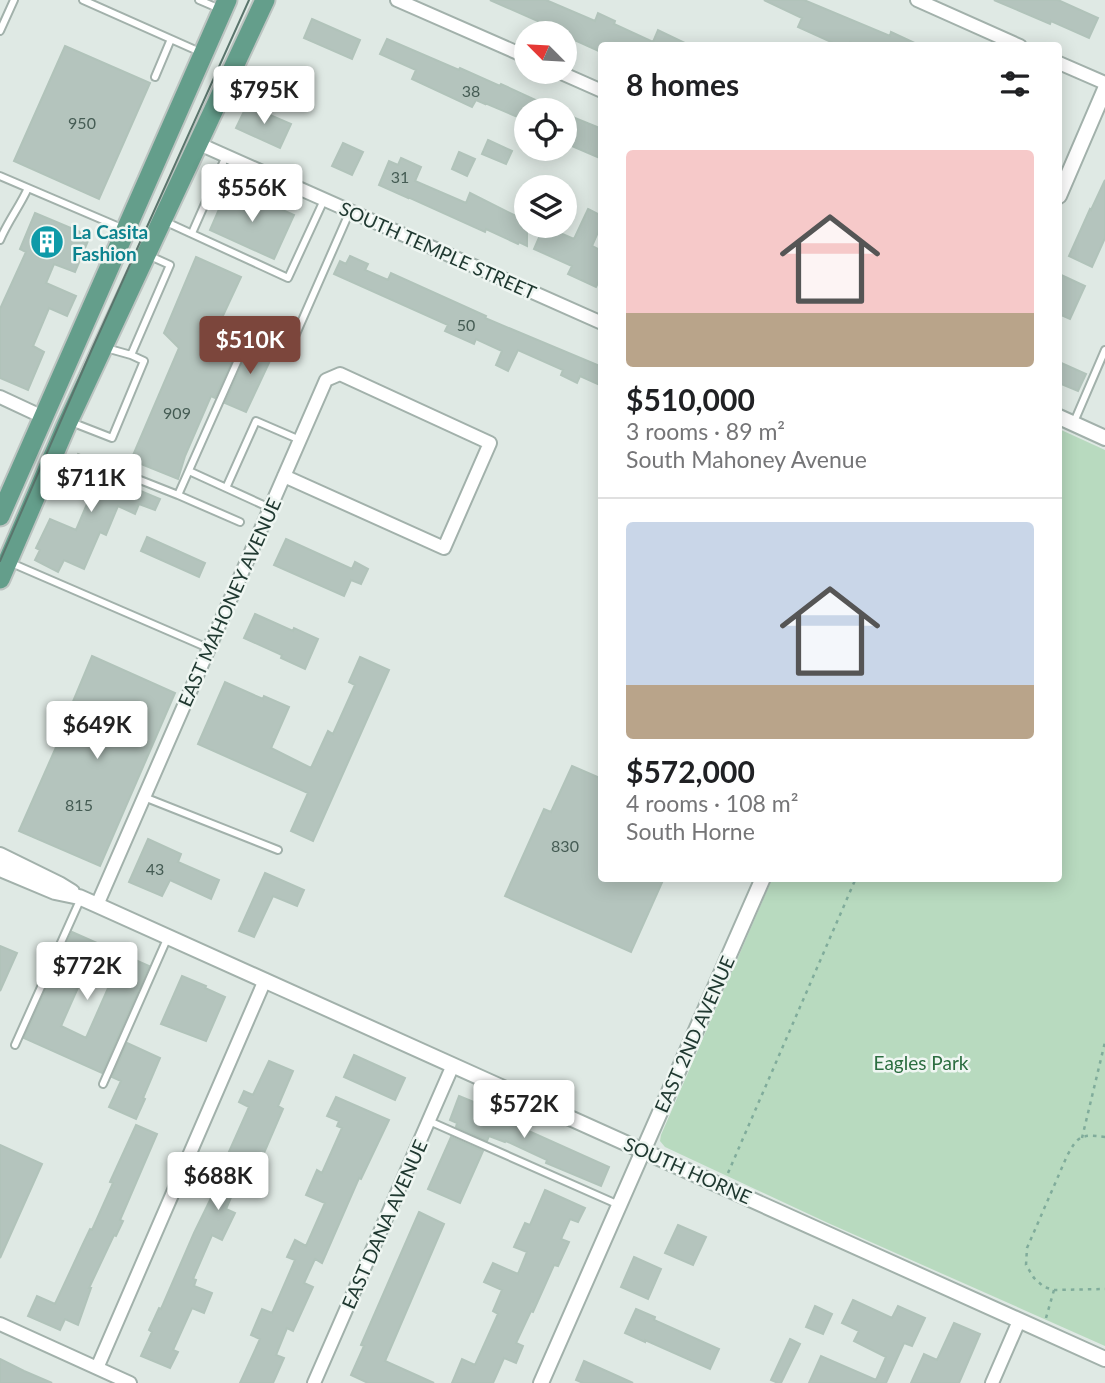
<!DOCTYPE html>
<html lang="en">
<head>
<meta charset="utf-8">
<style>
  body { margin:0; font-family:Lato,sans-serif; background:#f6f6f6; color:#202124; height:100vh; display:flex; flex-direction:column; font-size:26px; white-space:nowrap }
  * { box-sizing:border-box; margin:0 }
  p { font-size:23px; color:#757577 }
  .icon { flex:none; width:38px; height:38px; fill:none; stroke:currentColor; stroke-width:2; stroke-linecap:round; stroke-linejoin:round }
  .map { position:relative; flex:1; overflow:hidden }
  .drawer { position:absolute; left:598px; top:42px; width:464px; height:840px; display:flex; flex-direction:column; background:#fff; border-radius:7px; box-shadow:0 4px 18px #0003 }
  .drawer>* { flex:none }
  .needle { width:46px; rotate:294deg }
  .buttons { position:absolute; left:514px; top:21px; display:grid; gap:14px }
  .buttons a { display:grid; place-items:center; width:63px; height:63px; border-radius:50%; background:#fff; box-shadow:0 4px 18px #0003; font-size:35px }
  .price { position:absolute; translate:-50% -60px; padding:0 16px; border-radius:7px; background:#fff; color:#222; font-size:23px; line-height:46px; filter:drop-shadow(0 2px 4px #0008) }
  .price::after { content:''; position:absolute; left:50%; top:42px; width:21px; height:16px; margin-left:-10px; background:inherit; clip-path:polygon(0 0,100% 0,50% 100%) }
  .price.active { background:#7c463c; color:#fff }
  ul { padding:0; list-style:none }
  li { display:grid; align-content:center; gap:14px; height:371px; padding:0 28px }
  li+li { border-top:2px solid #e0e0e0 }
  li span { display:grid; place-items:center; height:217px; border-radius:7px; color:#555 }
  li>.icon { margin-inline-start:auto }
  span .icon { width:126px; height:126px; fill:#fffc; stroke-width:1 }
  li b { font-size:30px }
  h2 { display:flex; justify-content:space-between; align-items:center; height:84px; padding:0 28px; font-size:30px }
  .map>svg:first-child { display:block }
</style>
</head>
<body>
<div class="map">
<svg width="1105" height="1383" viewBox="0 0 1105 1383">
  <rect width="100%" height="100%" fill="#dfe9e4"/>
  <path fill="#b8dabf" d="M1059,429L1105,450V1346L828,1223L665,1147L660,1141L661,1135L772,879L1059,878Z"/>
  <path fill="#b4c4bd" stroke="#b1c3ba" stroke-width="2" fill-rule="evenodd" d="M490,0H546L595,21L598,13L615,21L614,24L653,42L658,30L691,46H602L601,52L570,38L571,36L565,33Z
    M764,0H804L890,36L891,32L921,46H858L850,42L848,46H840L798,27L802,18Z
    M994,0H1058L1098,18L1089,38L1051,21L1050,24Z
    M312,19L360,40L352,59L304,38Z
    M387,39L459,70L460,68L500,86L501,84L557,110H527V121L485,103V104L476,100L472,107L412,79L416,70L380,54Z
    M65,46L150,83L99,199L14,161Z
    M247,105L291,124L280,148L236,128Z
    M565,114L602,129V159L565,143Z
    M488,140L512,151L506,164L482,154Z
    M343,143L363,152L352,175L332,166Z
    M459,152L475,159L467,176L452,169Z
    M401,158L421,167L415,181L466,203L470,193L518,217L527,198V246L519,242L518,244L486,229L485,232L408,197V198L379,185L389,161L398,165Z
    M1105,180V238L1092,267L1069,256L1090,209L1091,210Z
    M242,192L294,215L274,259L210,230L226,193L239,199Z
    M588,209L602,216V223L592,246L602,251V275L596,287L568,274L572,266L534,249L544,226L574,239Z
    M35,213L90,236L75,272L54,264L46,283L76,296L67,316L49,308L33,346L44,352L28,390L0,378V309L26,252L20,249Z
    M350,256L368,264L365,270L388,280L391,273L486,316L485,318L602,367V386L580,376L577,383L561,375L563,370L518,350L508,371L496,365L502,351L476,339L474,344L445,331L448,325L334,274L340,261L346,264Z
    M196,257L241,277L220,322L240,330L238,334L243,336L215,398L211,396L185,456L178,479L131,460L179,348L164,333Z
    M1059,274L1085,286L1070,319L1059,314Z
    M253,340L275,350L246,412L225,403Z
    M1059,362L1086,374L1078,391L1059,383Z
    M78,454L115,470L117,464L133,470L126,485L160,499L155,510L139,504L135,514L118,506L106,535L100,532L84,569L64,560L58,572L35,560L40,550L36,548L50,519L76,530L95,485L69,474Z
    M147,537L205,563L199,577L141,551Z
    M286,539L352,569L355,562L368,569L361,584L351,580L344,596L274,565Z
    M255,614L293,631L294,628L318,639L305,669L281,658L282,655L244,638Z
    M92,656L175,693L100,866L19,831L61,736L59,735Z
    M360,657L389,670L313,841L291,831L308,793L198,744L225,682L263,699L264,696L289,707L271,748L311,768L328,731L333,734L355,685L349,682Z
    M572,766L602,779V878H664L631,952L505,896L544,809L551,812Z
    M148,839L181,854L178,862L219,880L211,899L170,880L162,896L129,882Z
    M265,873L304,890L297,906L273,896L254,937L239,931Z
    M72,932L149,966L102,1073L24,1038ZM88,965L113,977L86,1038L61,1026Z
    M0,946L17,953L0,991Z
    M182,976L206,986L205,988L225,997L206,1041L161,1024Z
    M127,1043L160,1058L143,1098L145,1099L136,1119L109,1107L121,1081L112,1077Z
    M354,1055L405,1078L395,1100L344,1077Z
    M269,1061L293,1071L278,1106L283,1109L258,1167L248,1162L244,1167L226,1209L235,1213L222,1240L212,1235L193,1279L196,1280L194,1286L212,1293L204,1313L192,1308L173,1350L178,1352L170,1368L141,1356L152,1332L149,1330L159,1308L161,1309L194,1233L213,1194L210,1193L218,1175L208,1171L214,1159L224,1163L249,1107L239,1102L244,1091L253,1095Z
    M459,1096L515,1119L513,1124L609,1167L601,1186L546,1163L547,1160L506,1141L505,1142L489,1136L487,1141L456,1127L457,1123L450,1120Z
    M336,1097L389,1120L361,1179L359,1178L322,1263L315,1259L304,1283L313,1287L293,1331L287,1328L276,1355L284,1358L273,1383H240L260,1339L251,1335L262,1309L272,1313L295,1260L287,1257L295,1240L306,1246L325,1203L306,1195L317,1170L322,1173L342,1128L337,1126L339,1121L327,1116Z
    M136,1125L157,1134L120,1220L123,1221L116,1236L114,1235L89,1288H91L78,1325L65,1319L60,1330L28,1316L37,1296L55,1304L82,1246L90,1229L92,1230L113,1183L110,1182Z
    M451,1137L483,1151L460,1203L428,1189Z
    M0,1145L42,1164L0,1258Z
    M545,1190L585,1208L578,1222L570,1219L561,1239L569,1242L558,1266L554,1265L533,1312L531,1311L516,1343L523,1346L516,1363L504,1358L493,1383H452L462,1359L475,1365L498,1314L493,1311L502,1290L484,1282L493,1263L518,1274L527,1252L514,1247L525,1223L530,1225Z
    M419,1212L444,1224L385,1361L434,1383H368L351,1375L364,1346L361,1345Z
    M678,1225L706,1237L693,1265L665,1253Z
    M634,1257L661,1269L648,1299L621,1287Z
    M853,1300L892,1318L898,1306L925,1318L912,1346L904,1343L886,1383H809L821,1356L876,1380L886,1357L854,1341L859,1331L842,1323Z
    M815,1306L832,1314L823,1334L806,1327Z
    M636,1309L655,1317L654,1320L719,1349L710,1369L645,1340V1342L625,1333Z
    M954,1323L980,1334L959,1383H911L924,1354L937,1360Z
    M790,1339L800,1344L781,1383H778L771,1380Z
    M0,1359L24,1371L52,1383H0Z
    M584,1361L633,1383H583L576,1380Z"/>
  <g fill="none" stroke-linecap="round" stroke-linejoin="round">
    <g stroke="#a2b1ab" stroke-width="10">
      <path id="service" d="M83,0L200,52
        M199,0L220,9
        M0,31L14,0
        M155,77L171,39
        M0,176L124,229
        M164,221L288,278L324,200
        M192,233L226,156
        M0,240C8,221 20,206 28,188
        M106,348L131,355
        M71,422L112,438L144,361L131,355L170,265L150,256
        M1074,422L1105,350
        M189,471L270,508
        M135,478L178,495
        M226,488L256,421L300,440
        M240,522L178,495L250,333L289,350L350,211
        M9,562L208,648
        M144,797L278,850
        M15,1045L81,898
        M103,1084L167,939
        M429,1121L619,1205"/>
    </g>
    <g stroke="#a2b1ab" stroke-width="16">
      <path id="minor" d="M397,0L527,57
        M917,0L1020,46
        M1059,63L1105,83
        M559,72L602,91
        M197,143L602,323
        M0,397L43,417
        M97,905C172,729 249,554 326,380L340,374L490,443L444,548L284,476
        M0,1324L130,1383
        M97,1368L265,980
        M314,1383L453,1065
        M992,1383L1019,1321"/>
    </g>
    <g stroke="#a2b1ab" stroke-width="18">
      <path id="tertiary" d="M1059,196L1105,89
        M1059,417L1105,438
        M0,855L59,884L72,892
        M0,869L55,892L79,897L97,905L1105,1359
        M541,1383L763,878"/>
    </g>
    <g stroke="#bcc4c1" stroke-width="23">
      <path id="primary" d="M0,516L227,0
        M0,579L66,426L265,0"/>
    </g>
    <path stroke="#80ac9b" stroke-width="2.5" stroke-dasharray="3.5 5" stroke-linecap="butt" d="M1105,1137C1082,1134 1078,1135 1067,1156L1027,1248L1026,1265L1034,1278L1044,1287L1054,1290L1105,1289
      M1082,1138L1105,1042
      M728,1173L856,878
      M1046,1318L1054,1290"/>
    <use href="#service" stroke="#fff" stroke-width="6"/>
    <use href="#minor" stroke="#fff" stroke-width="12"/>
    <use href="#tertiary" stroke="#fff" stroke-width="14"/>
    <use href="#primary" stroke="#649e8b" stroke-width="19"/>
    <path stroke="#5a756c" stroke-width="2" d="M0,561L92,349L249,0"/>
  </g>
  <defs>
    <g id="building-disc" transform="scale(1.75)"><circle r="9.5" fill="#0f9aa8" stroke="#eff6f2"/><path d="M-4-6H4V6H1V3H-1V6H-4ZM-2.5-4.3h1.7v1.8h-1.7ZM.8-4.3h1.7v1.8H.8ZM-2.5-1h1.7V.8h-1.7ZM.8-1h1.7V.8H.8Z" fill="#fff"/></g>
  </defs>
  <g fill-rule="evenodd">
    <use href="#building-disc" x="47" y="242"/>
  </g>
  <g text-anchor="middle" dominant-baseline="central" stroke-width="5" stroke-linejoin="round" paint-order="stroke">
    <g font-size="16" fill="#455c54">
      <text x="471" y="90">38</text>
      <text x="82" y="122">950</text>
      <text x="400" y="176">31</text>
      <text x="466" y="324">50</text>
      <text x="177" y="412">909</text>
      <text x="79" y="804">815</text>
      <text x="565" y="845">830</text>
      <text x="155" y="868">43</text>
    </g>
    <g font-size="19" font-weight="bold" fill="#0d838f" stroke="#eff6f2" text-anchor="start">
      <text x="72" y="231">La Casita<tspan x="72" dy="22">Fashion</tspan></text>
    </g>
    <g font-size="19" fill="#203931" stroke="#eff6f2">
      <text transform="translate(438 250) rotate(24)">SOUTH TEMPLE STREET</text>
      <text transform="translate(229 602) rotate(-66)">EAST MAHONEY AVENUE</text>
      <text transform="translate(694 1034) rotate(-66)">EAST 2ND AVENUE</text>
      <text transform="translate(688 1170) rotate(24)">SOUTH HORNE</text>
      <text transform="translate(384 1224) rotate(-66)">EAST DANA AVENUE</text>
    </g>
    <g font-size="19" fill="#2c6e41" stroke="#eff6f2">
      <text x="921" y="1062">Eagles Park</text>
    </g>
  </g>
</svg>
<div class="buttons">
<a><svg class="needle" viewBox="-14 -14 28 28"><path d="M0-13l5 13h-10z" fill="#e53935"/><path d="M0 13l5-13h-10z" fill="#757577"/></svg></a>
<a><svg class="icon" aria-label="locate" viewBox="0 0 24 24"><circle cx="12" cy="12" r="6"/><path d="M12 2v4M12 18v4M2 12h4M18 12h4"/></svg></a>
<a><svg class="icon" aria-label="layers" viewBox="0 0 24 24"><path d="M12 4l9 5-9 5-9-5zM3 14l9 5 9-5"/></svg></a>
</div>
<b class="price" style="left:264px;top:126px">$795K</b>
<b class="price" style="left:252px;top:224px">$556K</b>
<b class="price active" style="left:250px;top:376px">$510K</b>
<b class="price" style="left:91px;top:514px">$711K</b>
<b class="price" style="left:97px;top:761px">$649K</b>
<b class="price" style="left:87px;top:1002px">$772K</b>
<b class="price" style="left:524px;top:1140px">$572K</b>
<b class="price" style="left:218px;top:1212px">$688K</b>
<section class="drawer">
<h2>8 homes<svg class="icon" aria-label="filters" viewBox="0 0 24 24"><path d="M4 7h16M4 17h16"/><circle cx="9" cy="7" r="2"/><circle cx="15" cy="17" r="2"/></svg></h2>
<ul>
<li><span style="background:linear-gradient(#f6c9c9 75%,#b9a48a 0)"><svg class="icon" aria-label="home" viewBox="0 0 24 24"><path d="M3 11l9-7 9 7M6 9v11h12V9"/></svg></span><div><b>$510,000</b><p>3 rooms · 89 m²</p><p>South Mahoney Avenue</p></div></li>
<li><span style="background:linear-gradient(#c9d6e8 75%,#b9a48a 0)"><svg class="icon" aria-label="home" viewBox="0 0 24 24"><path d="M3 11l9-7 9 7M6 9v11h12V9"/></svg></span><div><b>$572,000</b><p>4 rooms · 108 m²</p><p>South Horne</p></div></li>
</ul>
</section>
</div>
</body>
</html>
